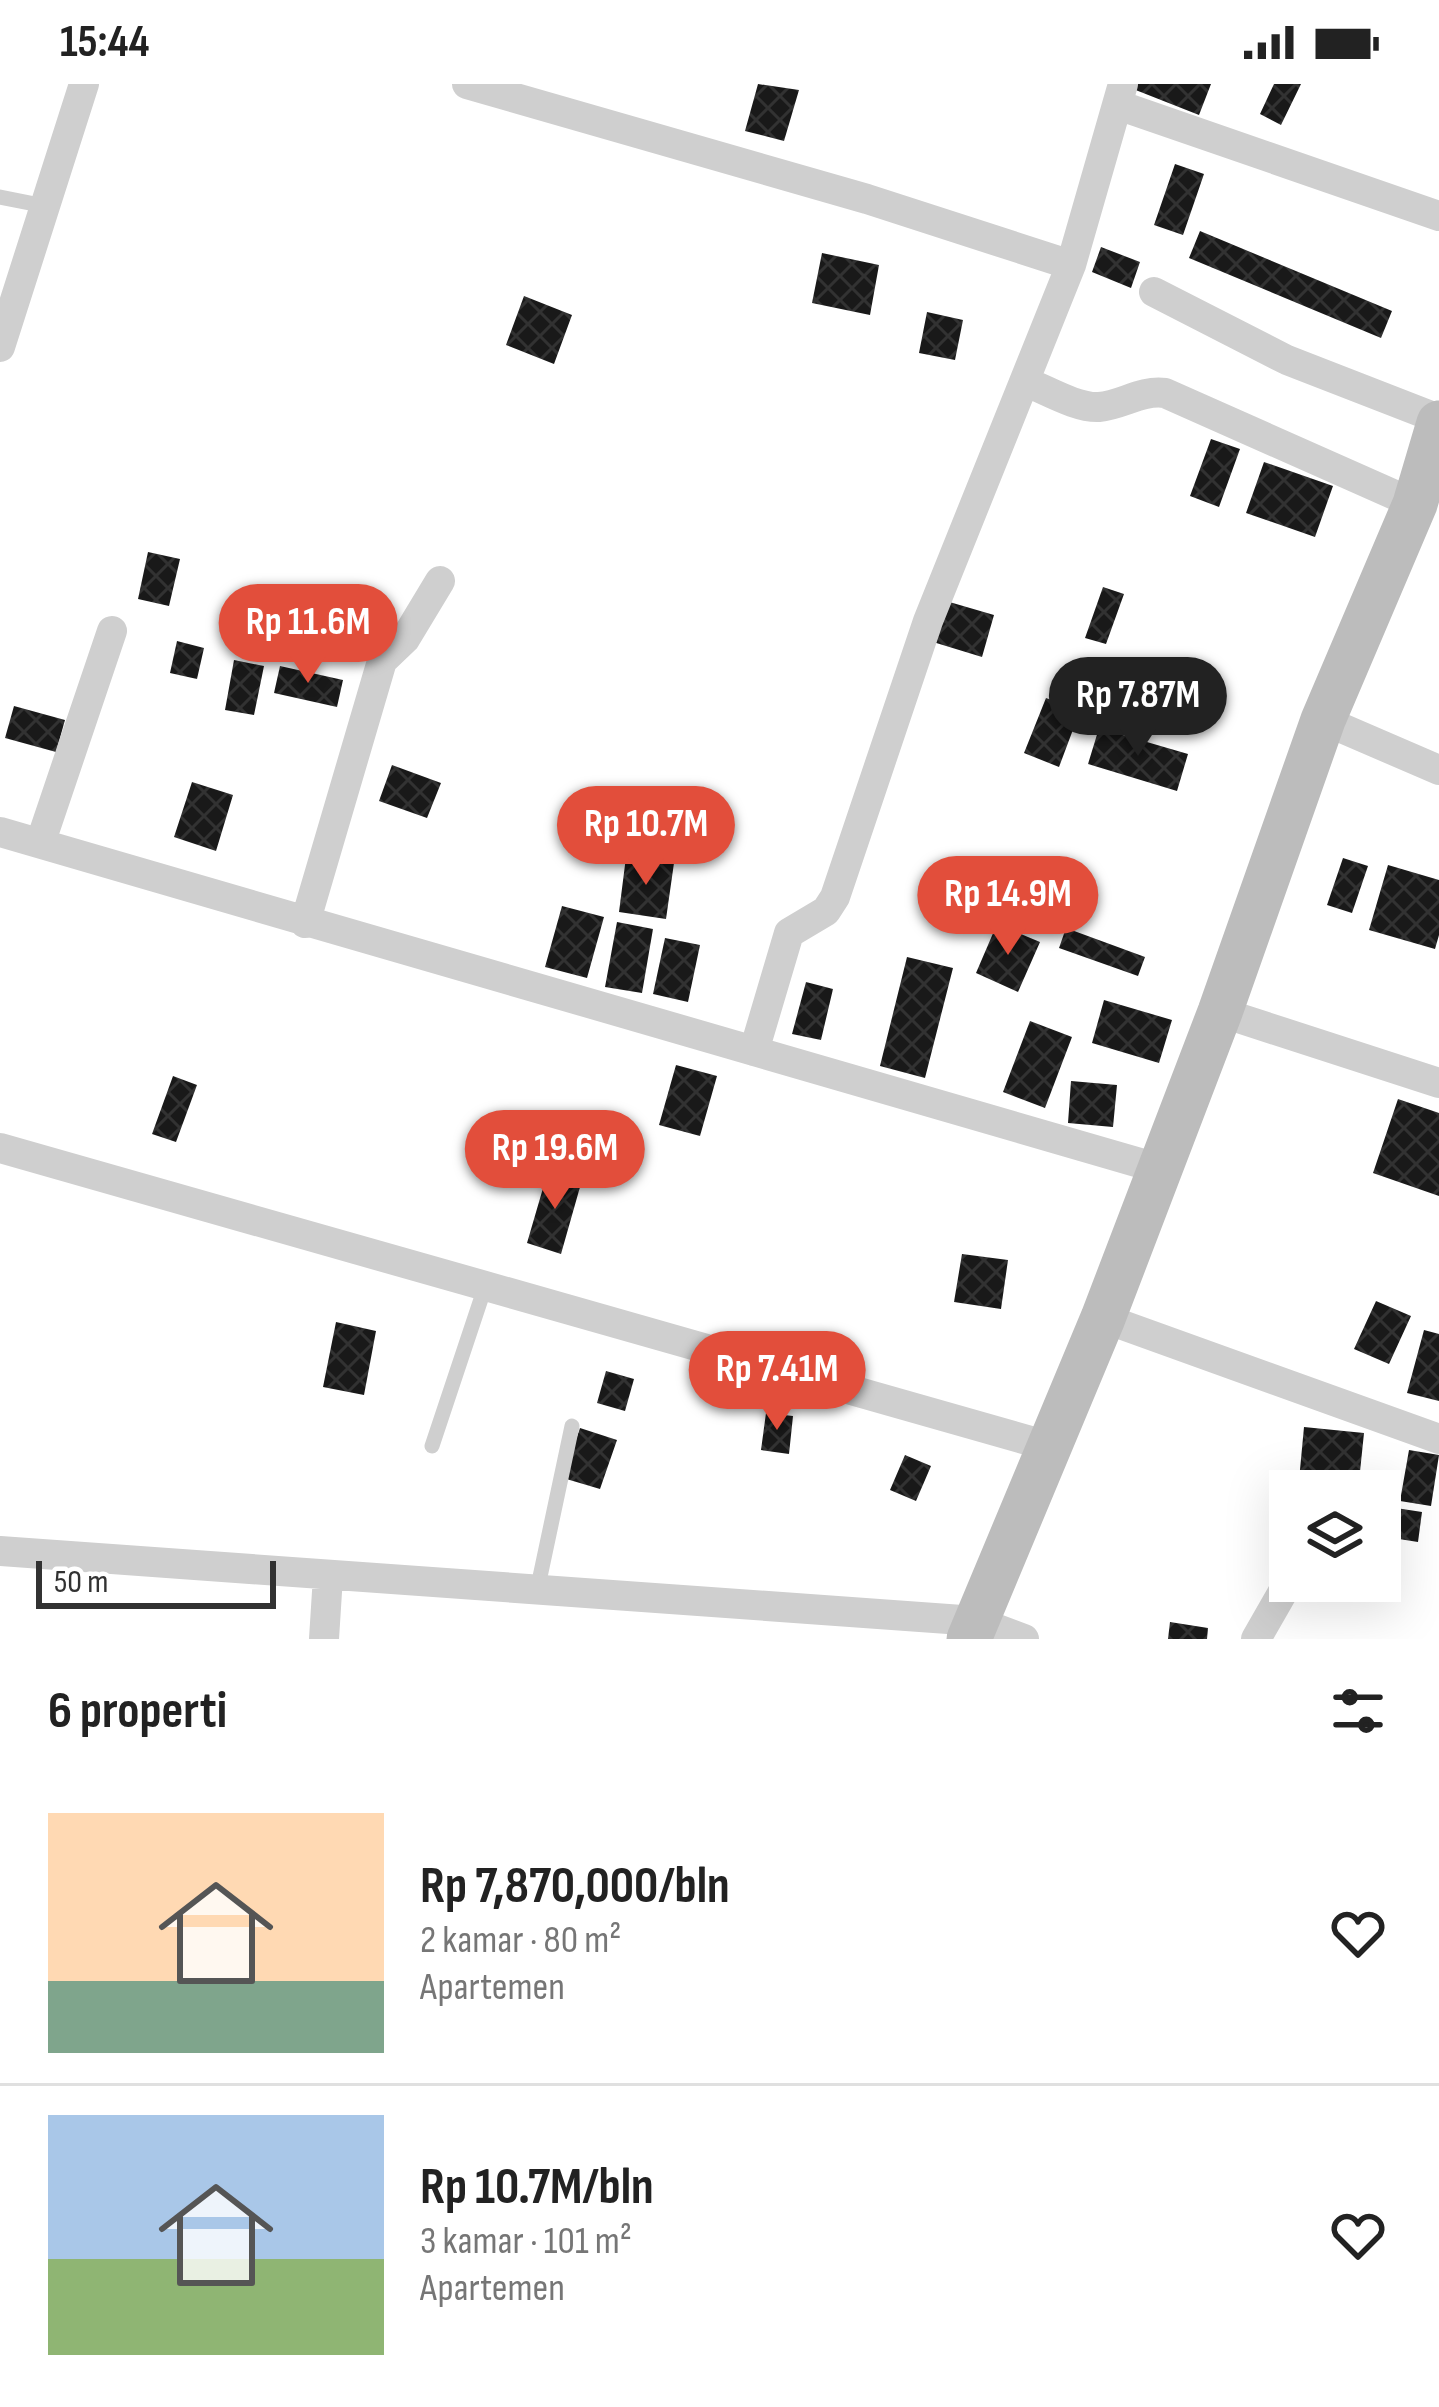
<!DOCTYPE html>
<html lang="id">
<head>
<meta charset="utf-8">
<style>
  body { margin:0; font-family:"Sofia Sans Condensed",sans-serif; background:#f6f6f6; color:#222; height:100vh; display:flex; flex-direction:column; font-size:45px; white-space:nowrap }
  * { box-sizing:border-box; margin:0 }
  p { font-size:39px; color:#767676 }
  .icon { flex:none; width:66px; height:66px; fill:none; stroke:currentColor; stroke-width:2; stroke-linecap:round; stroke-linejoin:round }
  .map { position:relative; height:1555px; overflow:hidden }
  .panel { display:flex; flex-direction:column; background:#fff; flex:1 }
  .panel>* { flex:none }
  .buttons { position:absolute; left:1269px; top:1386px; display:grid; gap:24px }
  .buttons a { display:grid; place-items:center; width:132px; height:132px; border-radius:0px; background:#fff; box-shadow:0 12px 48px #0002; font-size:60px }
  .scale { position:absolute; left:36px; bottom:30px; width:240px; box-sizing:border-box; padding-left:12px; border:6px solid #323232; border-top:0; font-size:33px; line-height:42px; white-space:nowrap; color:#323232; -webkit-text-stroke:9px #fff; paint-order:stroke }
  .price { position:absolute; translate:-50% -102px; padding:0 27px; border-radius:42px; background:#e24e3b; color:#fff; font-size:39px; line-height:78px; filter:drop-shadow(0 3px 6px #0008) }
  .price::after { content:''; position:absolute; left:50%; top:72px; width:36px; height:27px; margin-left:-18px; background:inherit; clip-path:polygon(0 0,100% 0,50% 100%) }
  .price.active { background:#222; color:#fff }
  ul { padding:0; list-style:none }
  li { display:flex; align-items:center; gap:36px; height:300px; padding:0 48px }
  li+li { border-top:3px solid #e0e0e0 }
  li span { display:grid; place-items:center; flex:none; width:336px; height:240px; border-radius:0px; color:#555 }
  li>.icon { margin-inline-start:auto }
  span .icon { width:144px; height:144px; fill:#fffc; stroke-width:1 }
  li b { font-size:51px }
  h2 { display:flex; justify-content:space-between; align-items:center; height:144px; padding:0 48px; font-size:51px }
  .status { display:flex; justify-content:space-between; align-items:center; height:84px; padding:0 60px; background:#fff; direction:ltr }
  .status svg { height:33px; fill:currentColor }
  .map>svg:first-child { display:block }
</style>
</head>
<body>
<div class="status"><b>15:44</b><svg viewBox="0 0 49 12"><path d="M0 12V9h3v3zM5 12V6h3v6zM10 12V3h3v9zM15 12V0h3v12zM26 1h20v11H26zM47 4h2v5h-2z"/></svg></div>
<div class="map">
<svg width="1439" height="1555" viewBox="0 0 1439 1555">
  <defs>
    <pattern id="building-cross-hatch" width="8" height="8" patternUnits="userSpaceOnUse" patternTransform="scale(3)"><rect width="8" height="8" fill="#191919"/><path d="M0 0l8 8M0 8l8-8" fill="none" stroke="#323232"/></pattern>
  </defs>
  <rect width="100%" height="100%" fill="#fff"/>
  <path fill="url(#building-cross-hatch)" d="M758,0L799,6L784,57L745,47Z
    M1130,0H1211L1199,31L1128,3Z
    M1274,0H1301L1281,41L1260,30Z
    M1175,80L1204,90L1183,151L1154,141Z
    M1200,147L1392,227L1381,254L1189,174Z
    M1101,163L1140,178L1131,204L1092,188Z
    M822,169L879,181L870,231L812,219Z
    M524,212L572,231L554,280L506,261Z
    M927,228L963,236L955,276L919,269Z
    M1211,355L1240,365L1219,423L1190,412Z
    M1264,378L1333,402L1315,453L1246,429Z
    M148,468L180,475L169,522L138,515Z
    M1103,503L1124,510L1106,560L1085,554Z
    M249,506L287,514L277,562L239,554Z
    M946,517L994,531L982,573L933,558Z
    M177,557L204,564L197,595L170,589Z
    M234,576L264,582L254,631L225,626Z
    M1118,577L1202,607L1188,647L1103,617Z
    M280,582L343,596L337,623L274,609Z
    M1046,614L1080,627L1059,683L1024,669Z
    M14,622L65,636L56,668L5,654Z
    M1099,644L1188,670L1177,707L1088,680Z
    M392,681L441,699L427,734L379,717Z
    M192,698L233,711L216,767L174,753Z
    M626,773L674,779L666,835L619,828Z
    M1343,774L1368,782L1352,829L1327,821Z
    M1388,781L1439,796V851L1435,865L1369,846Z
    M933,789L976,800L968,831L926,821Z
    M562,822L604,833L587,894L545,883Z
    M617,838L653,845L642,909L605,903Z
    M997,840L1040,858L1018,908L976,889Z
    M1066,844L1145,873L1138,892L1059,864Z
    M665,854L700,861L688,918L653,910Z
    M907,873L953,884L925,994L880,982Z
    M806,898L833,905L821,956L792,950Z
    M1104,916L1172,936L1159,979L1092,959Z
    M1030,937L1072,953L1045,1024L1003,1008Z
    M676,981L717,992L700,1052L659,1041Z
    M173,992L197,1001L176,1058L152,1050Z
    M1071,997L1117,1001L1113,1043L1068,1039Z
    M1398,1015L1439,1029V1112L1373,1089Z
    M548,1087L582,1096L561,1170L527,1159Z
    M962,1170L1008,1176L1001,1225L954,1218Z
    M1376,1217L1411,1232L1389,1280L1354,1265Z
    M336,1238L376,1247L364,1311L323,1303Z
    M1424,1246L1439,1250V1317L1407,1309Z
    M606,1287L634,1295L625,1327L597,1319Z
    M766,1329L793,1332L789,1370L761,1366Z
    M1304,1343L1364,1349L1358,1407H1298Z
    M580,1344L617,1356L600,1405L563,1394Z
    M1409,1366L1439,1371L1431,1422L1400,1417Z
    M905,1371L931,1382L916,1417L890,1406Z
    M1383,1422L1422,1428L1418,1458L1380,1452Z
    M1170,1538L1208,1544L1207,1555H1168Z"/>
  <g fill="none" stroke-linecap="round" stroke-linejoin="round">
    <path stroke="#cfcfcf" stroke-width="15" d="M0,113L45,122
      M432,1362L486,1200
      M537,1507L572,1342"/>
    <path stroke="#cfcfcf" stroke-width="30" d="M467,0L867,115L1071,181
      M1118,21L1439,132
      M1154,208L1287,276L1439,335
      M0,263L84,0
      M1026,298C1047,306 1076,324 1099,323C1123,321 1140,306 1165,309L1415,420
      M1323,636L1439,686
      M0,748L1157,1084
      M41,757L112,547
      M305,839L382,577L405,555L440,497
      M1220,928L1439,999
      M754,967L789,849L826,827L835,813L928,537L1071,181L1123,0
      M0,1064L1048,1362
      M1103,1234L1439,1355
      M0,1467L976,1537L1024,1555
      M324,1555L328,1492
      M1256,1555L1288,1499"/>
    <path stroke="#bcbcbc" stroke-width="45" d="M969,1555L1103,1234L1220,928L1323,636L1415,420L1439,339"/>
  </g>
</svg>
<div class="buttons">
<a><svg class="icon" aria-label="layers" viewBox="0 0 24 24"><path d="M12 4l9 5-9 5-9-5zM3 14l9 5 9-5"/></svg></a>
</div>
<div class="scale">50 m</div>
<b class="price" style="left:308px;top:602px">Rp 11.6M</b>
<b class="price active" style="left:1138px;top:675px">Rp 7.87M</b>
<b class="price" style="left:646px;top:804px">Rp 10.7M</b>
<b class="price" style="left:1008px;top:874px">Rp 14.9M</b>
<b class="price" style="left:555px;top:1128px">Rp 19.6M</b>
<b class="price" style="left:777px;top:1349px">Rp 7.41M</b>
</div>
<section class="panel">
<h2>6 properti<svg class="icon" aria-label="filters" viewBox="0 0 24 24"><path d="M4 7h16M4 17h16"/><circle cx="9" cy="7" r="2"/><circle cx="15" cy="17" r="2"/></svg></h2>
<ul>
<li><span style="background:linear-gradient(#ffd9b3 70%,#7fa58c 0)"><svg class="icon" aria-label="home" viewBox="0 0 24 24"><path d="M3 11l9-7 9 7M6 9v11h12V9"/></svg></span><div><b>Rp 7,870,000/bln</b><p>2 kamar · 80 m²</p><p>Apartemen</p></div><svg class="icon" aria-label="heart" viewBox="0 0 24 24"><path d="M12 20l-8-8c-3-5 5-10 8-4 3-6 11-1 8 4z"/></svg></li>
<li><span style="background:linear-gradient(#a9c7e8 60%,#8fb573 0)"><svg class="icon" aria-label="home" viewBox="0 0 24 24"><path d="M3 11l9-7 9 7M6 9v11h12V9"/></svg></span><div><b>Rp 10.7M/bln</b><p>3 kamar · 101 m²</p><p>Apartemen</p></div><svg class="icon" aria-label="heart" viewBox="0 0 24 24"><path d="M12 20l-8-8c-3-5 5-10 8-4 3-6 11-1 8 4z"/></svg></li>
</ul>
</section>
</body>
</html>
